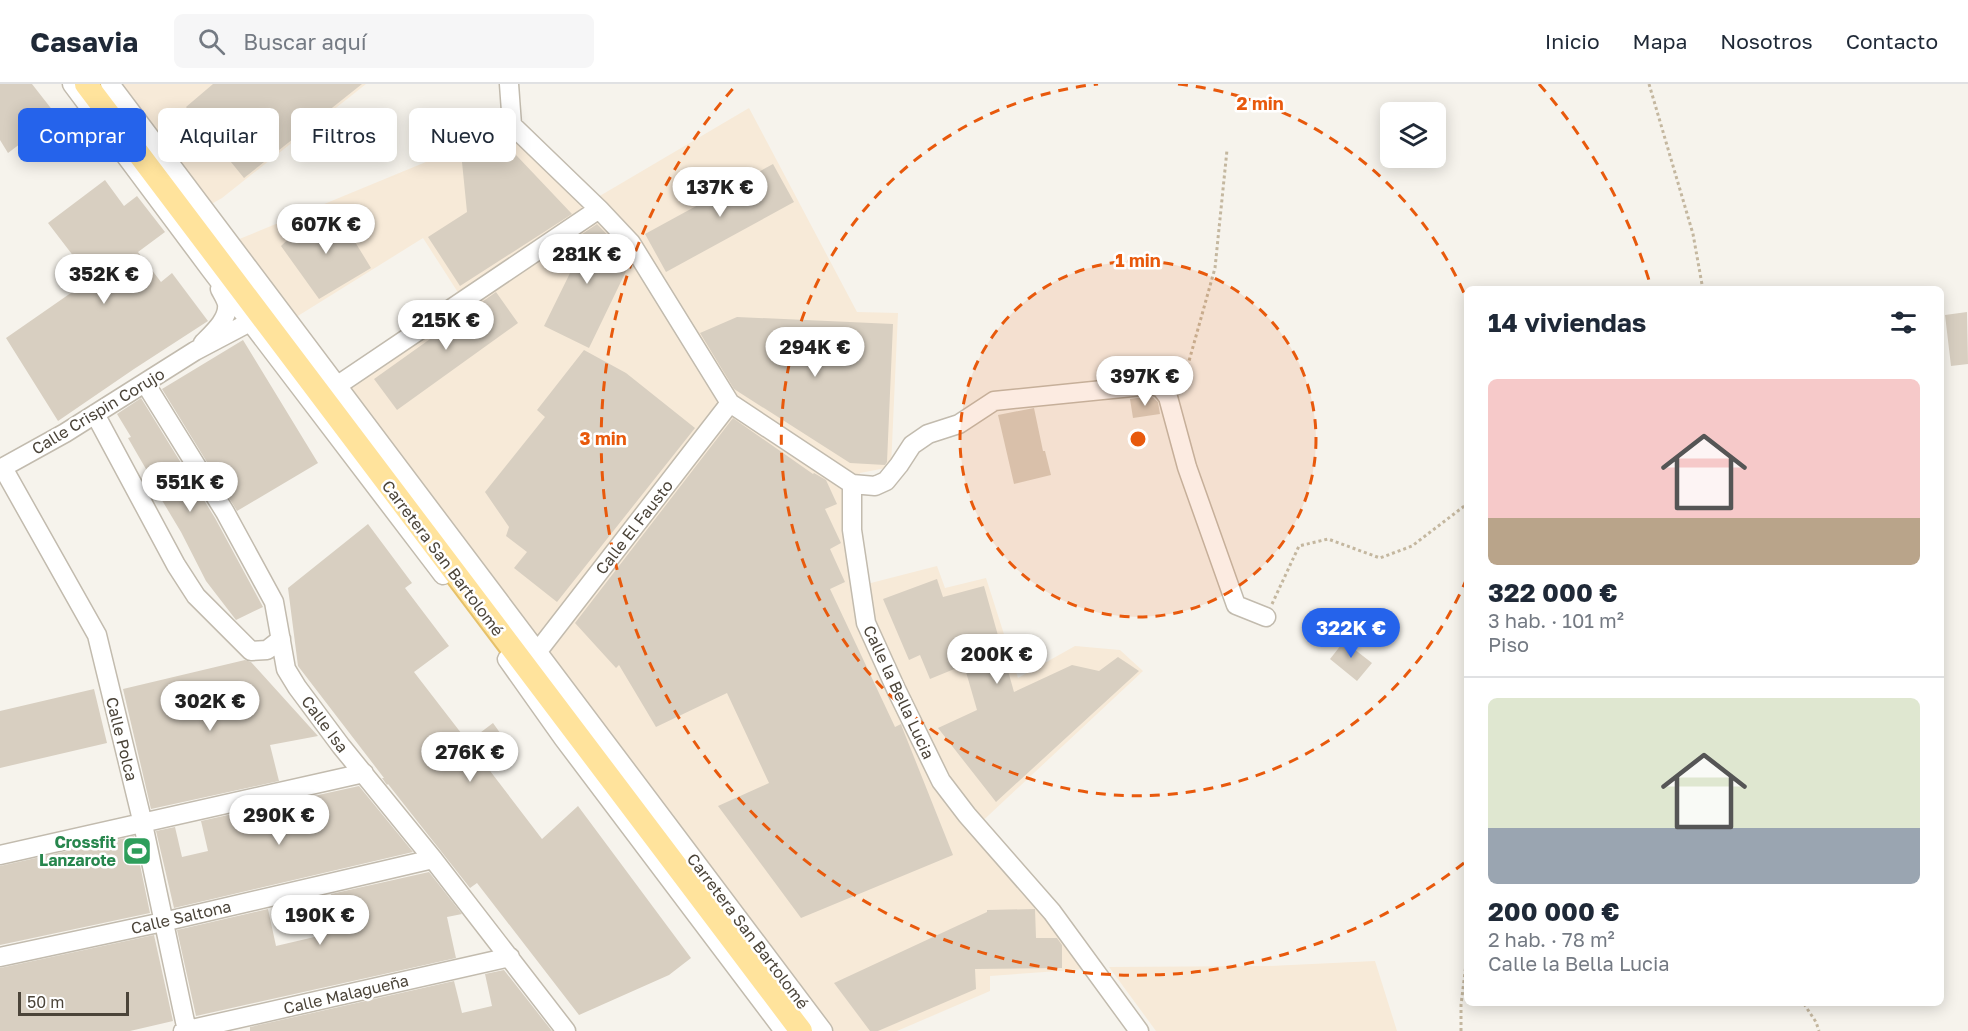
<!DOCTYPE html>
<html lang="es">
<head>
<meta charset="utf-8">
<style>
  body { margin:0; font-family:"Golos Text",sans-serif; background:#f6f6f7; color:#1f2937; height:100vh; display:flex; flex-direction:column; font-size:22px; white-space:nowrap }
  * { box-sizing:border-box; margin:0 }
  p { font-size:20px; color:#747a83 }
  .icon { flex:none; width:33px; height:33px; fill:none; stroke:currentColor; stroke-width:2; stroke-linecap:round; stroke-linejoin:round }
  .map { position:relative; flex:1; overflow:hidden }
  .side { position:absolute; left:1464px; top:202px; width:480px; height:720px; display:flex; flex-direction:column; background:#fff; border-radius:9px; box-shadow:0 3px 15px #0003 }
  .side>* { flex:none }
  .guide { position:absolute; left:18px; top:24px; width:570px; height:54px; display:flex; gap:12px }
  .buttons { position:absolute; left:1380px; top:18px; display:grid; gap:12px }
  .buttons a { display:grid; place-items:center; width:66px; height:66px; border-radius:9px; background:#fff; box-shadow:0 3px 15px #0003; font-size:30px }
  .scale { position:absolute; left:18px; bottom:15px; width:111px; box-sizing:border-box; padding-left:6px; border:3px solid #4b4439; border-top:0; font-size:16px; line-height:21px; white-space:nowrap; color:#4b4439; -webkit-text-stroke:4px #fff; paint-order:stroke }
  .price { position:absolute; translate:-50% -51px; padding:0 14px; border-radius:21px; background:#fff; color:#222; font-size:20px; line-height:39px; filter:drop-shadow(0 2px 3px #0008) }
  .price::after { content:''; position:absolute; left:50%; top:36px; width:18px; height:14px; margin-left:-9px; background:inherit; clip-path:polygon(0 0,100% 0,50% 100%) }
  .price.selected { background:#2563eb; color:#fff }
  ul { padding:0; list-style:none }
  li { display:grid; align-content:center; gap:12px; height:318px; padding:0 24px }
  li+li { border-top:2px solid #e0e1e3 }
  li span { display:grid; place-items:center; height:186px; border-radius:9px; color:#555 }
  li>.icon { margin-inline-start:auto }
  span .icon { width:108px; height:108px; fill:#fffc; stroke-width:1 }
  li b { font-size:26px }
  h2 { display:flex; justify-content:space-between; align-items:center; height:72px; padding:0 24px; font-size:26px }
  .pill { padding:0 21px; border-radius:9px; background:#fff; box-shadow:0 3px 15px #0003; font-size:21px; line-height:54px }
  .pill.selected { background:#2563eb; color:#fff }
  header { display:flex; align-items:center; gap:36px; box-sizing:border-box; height:84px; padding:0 30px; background:#fff; border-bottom:2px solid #e0e1e3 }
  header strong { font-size:28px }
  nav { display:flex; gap:33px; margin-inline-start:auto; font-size:21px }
  .search { width:420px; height:54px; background:#f6f6f7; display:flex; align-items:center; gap:15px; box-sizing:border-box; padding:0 21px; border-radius:9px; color:#747a83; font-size:22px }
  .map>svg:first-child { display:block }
</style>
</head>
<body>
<header>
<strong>Casavia</strong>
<div class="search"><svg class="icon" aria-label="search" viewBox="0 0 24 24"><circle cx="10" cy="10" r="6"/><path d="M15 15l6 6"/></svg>Buscar aquí</div>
<nav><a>Inicio</a><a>Mapa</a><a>Nosotros</a><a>Contacto</a></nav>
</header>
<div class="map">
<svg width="1968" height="947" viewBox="0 0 1968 947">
  <rect width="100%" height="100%" fill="#f6f3ec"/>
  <path fill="#f7ead8" d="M116,0H366L222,114L208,122Z
    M749,24L857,228L898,229L891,383L860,389V439L867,500L937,482L945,504L986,494L1018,594L1075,562L1120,566L1143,587L974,745L1087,885L990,892V907L897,947H830L339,292L459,210L423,154L293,235L237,156L520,39L598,113Z
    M1375,877L1397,947H1156L1109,883L1269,882Z"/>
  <path fill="#d8cfc1" d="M0,0H32L57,32L8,69L0,56Z
    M213,0H362L244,94L186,23Z
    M498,52L572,130L460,202L428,153L467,128L461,68Z
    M773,80L794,118L666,188L645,150Z
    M105,96L124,122L137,112L165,148L138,168L161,198L172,189L208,237L134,285L58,337L6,254L91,195L48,139Z
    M338,130L371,184L319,215L281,162L299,145Z
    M597,140L622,166L630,179L589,264L544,242L571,187L551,171Z
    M496,208L518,239L397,326L374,295Z
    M1967,228L1968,280L1951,282L1945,231Z
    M737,233L893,240L887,378L885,381L850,379L734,305L700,249Z
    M243,256L318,379L237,427L162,305Z
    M584,266L626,289L695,344L557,518L514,484L527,468L506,452L509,443L485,408L545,333L537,326Z
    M1151,312L1158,318L1160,330L1133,334L1130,315Z
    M141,314L215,434L263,523L236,536L206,497L181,448L148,393L150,392L128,354L131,353L117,330Z
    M1034,324L1043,367H1045L1051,391L1014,400L998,331Z
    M733,334L813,390L814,389L826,396L837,420L825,425L841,459L830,465L845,498L830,505L895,643L901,640L902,643L953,771L801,834L718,722L769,699L727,609L656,643L619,581L616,584L575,539Z
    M368,440L412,499L405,504L449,562L414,588L468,658L493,639L508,660L484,679L542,755L578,722L691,874L669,891L579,931L477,799L470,804L388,700L387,701L382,694H384L298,582L288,504Z
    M937,495L943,513L984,502L1014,608L1072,581L1099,587L1118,573L1139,587L996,718L938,644L977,626L964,581L930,595L920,571L909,576L883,515Z
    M1349,551L1359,559L1354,565L1372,579L1357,597L1330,575Z
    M245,576L251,578L318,652L270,661L279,697L151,725L123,605Z
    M94,605L107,659L0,684V627Z
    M359,702L413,768L174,824L156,747L175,743L182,773L208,767L201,737Z
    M134,752L150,829L0,861V782Z
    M429,788L462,830L447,833L456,874L196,932L177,846L268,825L276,862L340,847L331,810Z
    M1035,825L1036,854H1057L1062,861V884L975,885L976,905L878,947H870L834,899L987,828V826Z
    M154,851L173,937L130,947H0V884Z
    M504,886L552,947H250V943L454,897L462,929L492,922L485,890Z"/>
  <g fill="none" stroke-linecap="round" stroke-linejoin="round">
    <g stroke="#c2bbae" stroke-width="21">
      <path id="minor" d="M72,0L210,185L443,491
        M110,0L823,947
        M509,0L512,41L599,125L631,159L730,319L852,400V446L866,539L896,605L941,697L967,731L1052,828L1139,947
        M203,259C213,249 229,235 227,220C226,215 222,209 220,205
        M145,299L225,428L274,518L286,585L297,603L341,662L433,775L566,947
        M338,301L599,125
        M95,330L176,481L196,512L251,567L267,566L281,555
        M3,384L97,551L143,740L187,947
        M0,385L65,349L195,267L250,238
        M852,400L875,402L886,397L899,381L912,361L928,350L959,340L994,317L1152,301L1161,304L1168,313L1187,383L1236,521L1266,533
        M538,567L730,319
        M507,575L563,654L784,947
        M0,771L364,689
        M0,873L163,838L433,775
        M183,947L510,873"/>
    </g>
    <g stroke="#e6c16a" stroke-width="26">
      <path id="major" d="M86,0L801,947"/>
    </g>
    <path stroke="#c4b79f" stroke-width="3" stroke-dasharray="3 3" stroke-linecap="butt" d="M1649,0L1693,150L1703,206
      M1174,299L1184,295L1215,184L1227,66
      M1272,520L1299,462L1328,455L1380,474L1412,462L1467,420
      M1804,920L1816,938L1819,947
      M1461,947V921L1467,872"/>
    <use href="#minor" stroke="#fff" stroke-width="18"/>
    <use href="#major" stroke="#ffe39c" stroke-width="22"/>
  </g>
  <circle cx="1138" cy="355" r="178" fill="#e8590c" fill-opacity=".12"/>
  <g fill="none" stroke="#e8590c" stroke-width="3" stroke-dasharray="10 8">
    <circle cx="1138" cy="355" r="178"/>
    <path d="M1467 494A357 357 0 1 1 1098 0M1178 0A357 357 0 0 1 1467 216"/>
    <path d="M1464 779A535 535 0 0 1 737 0M1539 0A535 535 0 0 1 1651 203"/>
  </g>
  <defs>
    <g id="stadium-square" transform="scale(1.5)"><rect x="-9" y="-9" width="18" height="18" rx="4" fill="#2e9e5b" stroke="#fff"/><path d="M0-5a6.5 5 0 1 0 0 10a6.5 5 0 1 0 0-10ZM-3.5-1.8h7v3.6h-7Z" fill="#fff"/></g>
  </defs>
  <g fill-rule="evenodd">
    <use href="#stadium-square" x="137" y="767"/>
  </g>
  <g text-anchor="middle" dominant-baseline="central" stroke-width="5" stroke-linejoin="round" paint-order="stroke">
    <g font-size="16" fill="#4b4439" stroke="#fff">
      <text transform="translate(98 327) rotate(-31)">Calle Crispin Corujo</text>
      <text transform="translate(634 443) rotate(-52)">Calle El Fausto</text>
      <text transform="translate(443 474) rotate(53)">Carretera San Bartolomé</text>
      <text transform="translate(899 608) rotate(65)">Calle la Bella Lucia</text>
      <text transform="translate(325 640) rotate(53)">Calle Isa</text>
      <text transform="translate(122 655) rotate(76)">Calle Polca</text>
      <text transform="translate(181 833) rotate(-13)">Calle Saltona</text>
      <text transform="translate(748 847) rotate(53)">Carretera San Bartolomé</text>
      <text transform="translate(346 910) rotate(-13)">Calle Malagueña</text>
    </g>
    <g font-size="16" font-weight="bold" fill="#27864d" stroke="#fff" text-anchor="end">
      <text x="116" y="758">Crossfit<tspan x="116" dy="18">Lanzarote</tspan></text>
    </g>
  </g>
  <circle cx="1138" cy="355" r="9" fill="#e8590c" stroke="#fff" stroke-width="3"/>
  <g font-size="18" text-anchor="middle" font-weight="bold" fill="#e8590c" stroke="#fff" stroke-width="5" stroke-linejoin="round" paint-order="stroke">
    <text x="1260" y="26">2 min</text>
    <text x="1138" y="183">1 min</text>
    <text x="603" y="361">3 min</text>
  </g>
</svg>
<div class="buttons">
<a><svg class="icon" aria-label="layers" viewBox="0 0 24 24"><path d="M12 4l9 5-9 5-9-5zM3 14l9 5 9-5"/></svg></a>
</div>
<div class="scale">50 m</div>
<b class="price" style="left:720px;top:134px">137K €</b>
<b class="price" style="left:326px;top:171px">607K €</b>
<b class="price" style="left:587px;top:201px">281K €</b>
<b class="price" style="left:104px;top:221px">352K €</b>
<b class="price" style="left:446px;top:267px">215K €</b>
<b class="price" style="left:815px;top:294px">294K €</b>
<b class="price" style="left:1145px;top:323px">397K €</b>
<b class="price" style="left:190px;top:429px">551K €</b>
<b class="price selected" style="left:1351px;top:575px">322K €</b>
<b class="price" style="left:997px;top:601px">200K €</b>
<b class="price" style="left:210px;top:648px">302K €</b>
<b class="price" style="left:470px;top:699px">276K €</b>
<b class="price" style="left:279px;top:762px">290K €</b>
<b class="price" style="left:320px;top:862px">190K €</b>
<div class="guide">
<a class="pill selected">Comprar</a>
<a class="pill">Alquilar</a>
<a class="pill">Filtros</a>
<a class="pill">Nuevo</a>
</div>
<section class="side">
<h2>14 viviendas<svg class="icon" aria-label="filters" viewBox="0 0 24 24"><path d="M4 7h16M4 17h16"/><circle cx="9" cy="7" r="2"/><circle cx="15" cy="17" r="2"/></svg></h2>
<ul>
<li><span style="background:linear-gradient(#f6c9c9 75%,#b9a48a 0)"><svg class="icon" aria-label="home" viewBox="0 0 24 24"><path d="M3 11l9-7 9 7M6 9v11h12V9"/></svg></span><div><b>322 000 €</b><p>3 hab. · 101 m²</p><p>Piso</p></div></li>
<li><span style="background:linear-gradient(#dfe7d0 70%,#9aa5b1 0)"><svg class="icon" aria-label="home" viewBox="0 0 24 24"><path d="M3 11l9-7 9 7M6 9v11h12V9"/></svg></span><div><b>200 000 €</b><p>2 hab. · 78 m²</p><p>Calle la Bella Lucia</p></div></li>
</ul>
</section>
</div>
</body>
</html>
